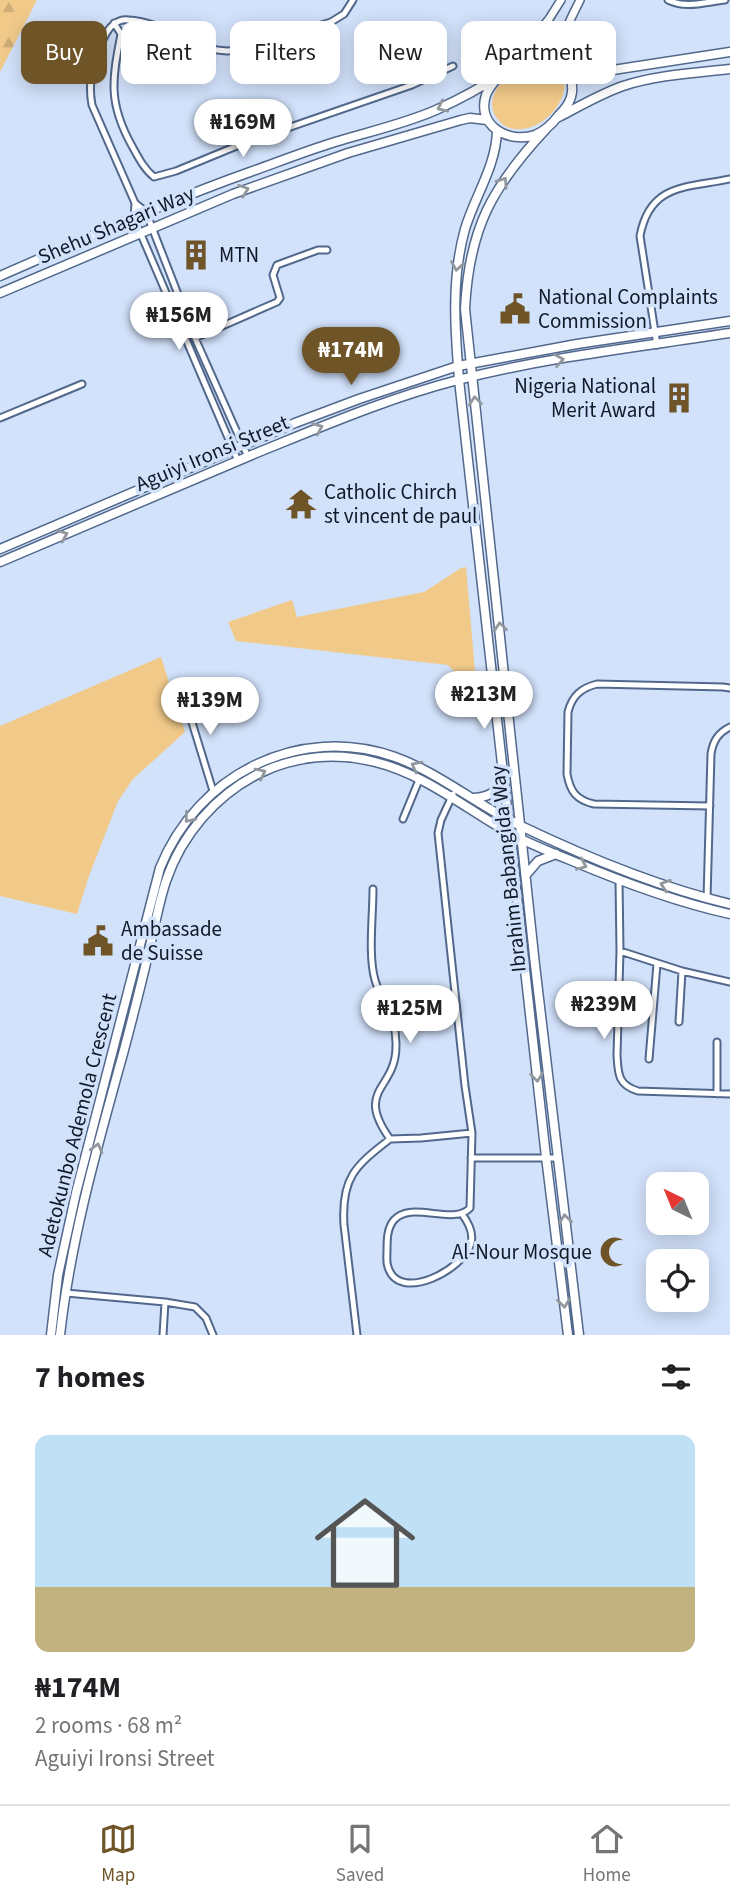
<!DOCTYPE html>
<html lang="en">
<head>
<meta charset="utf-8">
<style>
  body { margin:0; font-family:"Source Sans 3",sans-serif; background:#f2f2f2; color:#202124; height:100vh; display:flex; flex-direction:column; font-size:26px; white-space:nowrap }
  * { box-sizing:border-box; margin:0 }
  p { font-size:23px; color:#757577 }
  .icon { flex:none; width:38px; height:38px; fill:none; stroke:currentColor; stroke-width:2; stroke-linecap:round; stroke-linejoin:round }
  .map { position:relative; height:1335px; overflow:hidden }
  .details { display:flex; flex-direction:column; background:#fff; flex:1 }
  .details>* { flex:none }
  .hud { position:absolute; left:21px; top:21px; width:690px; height:63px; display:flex; gap:14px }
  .needle { width:46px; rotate:317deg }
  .tools { position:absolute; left:646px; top:1172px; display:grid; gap:14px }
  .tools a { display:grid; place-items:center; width:63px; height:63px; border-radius:14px; background:#fff; box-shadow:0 4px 18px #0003; font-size:35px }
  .price { position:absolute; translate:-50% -60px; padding:0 16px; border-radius:24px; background:#fff; color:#222; font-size:23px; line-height:46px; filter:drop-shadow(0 2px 4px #0008) }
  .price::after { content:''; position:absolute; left:50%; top:42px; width:21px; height:16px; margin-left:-10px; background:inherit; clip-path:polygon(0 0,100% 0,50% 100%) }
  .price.current { background:#6e5426; color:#fff }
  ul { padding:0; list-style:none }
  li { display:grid; align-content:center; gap:14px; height:371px; padding:0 35px }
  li+li { border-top:2px solid #e0e0e0 }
  li span { display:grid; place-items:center; height:217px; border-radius:14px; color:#555 }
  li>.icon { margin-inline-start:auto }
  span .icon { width:126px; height:126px; fill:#fffc; stroke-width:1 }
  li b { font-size:30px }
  h2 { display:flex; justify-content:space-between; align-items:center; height:84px; padding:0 35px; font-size:30px }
  .chip { padding:0 24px; border-radius:14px; background:#fff; box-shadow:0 4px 18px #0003; font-size:24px; line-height:63px }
  .chip.current { background:#6e5426; color:#fff }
  .menu { display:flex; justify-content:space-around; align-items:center; height:98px; border-top:2px solid #e0e0e0; background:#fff; font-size:19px; color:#757577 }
  .menu a { display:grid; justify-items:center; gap:4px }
  .menu .current { color:#6e5426 }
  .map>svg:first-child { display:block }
</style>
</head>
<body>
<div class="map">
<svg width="730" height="1335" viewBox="0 0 730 1335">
  <defs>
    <pattern id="forest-firs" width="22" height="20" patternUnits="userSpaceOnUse" patternTransform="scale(1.75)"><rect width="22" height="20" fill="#f1ca8a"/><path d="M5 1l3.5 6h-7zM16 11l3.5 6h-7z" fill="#cead77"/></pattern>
  </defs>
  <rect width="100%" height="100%" fill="#d2e2fb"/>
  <path fill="#f1ca8a" d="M538,62C592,69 553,134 514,129C506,128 500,123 496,117C480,91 516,66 538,62Z
    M466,567L477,695L448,665L236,641L228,622L292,600L297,617L424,592L461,568Z
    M161,657L185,732L133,779L118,801L89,876L77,914L0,896V726Z"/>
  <path fill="url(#forest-firs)" d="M0,0H37L0,72Z"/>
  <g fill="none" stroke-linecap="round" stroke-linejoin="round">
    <g stroke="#51688c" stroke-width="9">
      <path id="minor" d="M668,0C685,9 706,2 725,0
        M114,23L121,34C112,80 108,103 132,146C138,157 144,169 154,177L176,171L244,143L412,85L453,66
        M180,75L190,40
        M135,203L146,212L195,338L248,457
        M195,338L277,302L280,298L273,275L277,265L318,250H327
        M657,345L640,236C650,183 687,188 730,179
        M0,418L82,384
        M238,461L134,218L135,203L92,105C88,84 92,67 100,47C103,39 107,29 114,24C118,21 124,19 129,20C151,20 194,42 217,50L227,51L242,50L331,22L344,14L353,0
        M213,791L187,706L189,699L214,687
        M453,794L441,820L438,833L465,1086L472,1133L470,1208C453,1226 411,1200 394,1220C387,1228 387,1240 387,1251C387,1256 386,1262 388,1267C399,1304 465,1269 471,1243C474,1232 468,1222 462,1214
        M710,806L594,804C576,800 570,791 567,774L568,712C572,696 581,688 597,684L723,687L730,688
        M403,819L419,780
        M619,880L620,951L617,1055C618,1074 618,1085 638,1091L730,1094
        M373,889C373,916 368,956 375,980C382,1004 397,1018 396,1046C396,1091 354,1088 390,1139L421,1138L472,1133
        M707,899L711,754C713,741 718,733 730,727
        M620,951L682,971L730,982
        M679,1022L682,971
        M649,1059L657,964
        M717,1094V1042
        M471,1158H557
        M66,1293L165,1302L195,1307L206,1318L213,1335
        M163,1335L165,1302
        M357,1335L344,1225C341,1178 355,1166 390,1139"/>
    </g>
    <g stroke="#51688c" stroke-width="10">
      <path id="tertiary" d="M512,63L549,19L561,0
        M562,65C557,41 570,21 580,0"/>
    </g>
    <g stroke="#51688c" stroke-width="11">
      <path id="secondary" d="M568,73L587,74L730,52
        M559,117C580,106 600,94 623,86C656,75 695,73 730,69
        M546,129C492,187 469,228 465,309L535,965L579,1335
        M497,131C496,166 475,196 465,229C451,279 455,329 459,380L546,1157L568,1335
        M0,276C83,240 165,202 250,172C278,162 306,151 335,142C368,132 404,124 436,110C458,100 481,88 501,74C512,66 522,53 537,54C558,54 577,76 571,97C569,104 564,110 559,115C553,123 545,131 535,135C509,144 476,126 486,95C489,87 496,80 501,74
        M0,293L233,194L348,153L461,120L470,118L487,120
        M0,549L295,423L359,399L458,366L577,344L730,321
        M0,562C84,526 169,490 254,454C321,427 388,398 458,380C547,357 639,347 730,333
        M474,798C490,797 497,792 503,777
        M526,875L538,861L556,854
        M51,1335L58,1275L76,1193L160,868C197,775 299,723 395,757C440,773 478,806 521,826C588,858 658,887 730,904
        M60,1335C71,1237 98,1144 124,1050C133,1016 142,981 150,946C155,925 159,902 166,881C182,834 216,795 260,773C295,756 336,752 375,762C424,774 465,808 509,833C528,843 550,852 570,860C622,882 675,902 730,914"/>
    </g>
    <use href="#minor" stroke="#fff" stroke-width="5"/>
    <use href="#tertiary" stroke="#fff" stroke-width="7"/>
    <use href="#secondary" stroke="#fff" stroke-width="8"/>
  </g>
  <defs><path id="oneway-chevron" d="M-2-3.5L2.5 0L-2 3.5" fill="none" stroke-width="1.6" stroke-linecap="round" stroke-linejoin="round" transform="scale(1.75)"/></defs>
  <g stroke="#93989e">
    <use href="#oneway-chevron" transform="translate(442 107) rotate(155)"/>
    <use href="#oneway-chevron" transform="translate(503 182) rotate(-55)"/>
    <use href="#oneway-chevron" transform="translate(244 190) rotate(-20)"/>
    <use href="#oneway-chevron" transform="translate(457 266) rotate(99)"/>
    <use href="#oneway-chevron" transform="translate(559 360) rotate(-10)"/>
    <use href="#oneway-chevron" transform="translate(475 401) rotate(-96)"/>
    <use href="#oneway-chevron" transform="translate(318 428) rotate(-22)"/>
    <use href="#oneway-chevron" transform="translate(63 535) rotate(-23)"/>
    <use href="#oneway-chevron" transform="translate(500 627) rotate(-96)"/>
    <use href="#oneway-chevron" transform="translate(416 766) rotate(-153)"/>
    <use href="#oneway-chevron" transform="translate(261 773) rotate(-26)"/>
    <use href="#oneway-chevron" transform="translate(189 818) rotate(129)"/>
    <use href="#oneway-chevron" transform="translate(582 865) rotate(23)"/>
    <use href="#oneway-chevron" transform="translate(665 885) rotate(-162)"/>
    <use href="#oneway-chevron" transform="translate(537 1077) rotate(84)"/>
    <use href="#oneway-chevron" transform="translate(97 1148) rotate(-75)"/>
    <use href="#oneway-chevron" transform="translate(565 1219) rotate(-97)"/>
    <use href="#oneway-chevron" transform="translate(564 1303) rotate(83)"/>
  </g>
  <defs>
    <g id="building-bare" transform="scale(2.415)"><path d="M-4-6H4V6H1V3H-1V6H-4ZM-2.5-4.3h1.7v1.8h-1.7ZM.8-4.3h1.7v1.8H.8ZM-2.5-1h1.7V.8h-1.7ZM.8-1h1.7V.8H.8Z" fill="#6e5426" stroke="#d2e2fb" stroke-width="2.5" paint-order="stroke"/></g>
    <g id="civic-bare" transform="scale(2.415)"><path d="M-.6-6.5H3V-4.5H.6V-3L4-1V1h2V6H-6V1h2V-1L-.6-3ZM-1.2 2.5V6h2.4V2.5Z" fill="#6e5426" stroke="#d2e2fb" stroke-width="2.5" paint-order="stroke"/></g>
    <g id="temple-bare" transform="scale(2.415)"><path d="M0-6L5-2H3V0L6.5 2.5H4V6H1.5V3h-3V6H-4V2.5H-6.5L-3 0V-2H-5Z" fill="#6e5426" stroke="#d2e2fb" stroke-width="2.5" paint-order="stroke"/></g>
    <g id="mosque-bare" transform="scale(2.415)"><path d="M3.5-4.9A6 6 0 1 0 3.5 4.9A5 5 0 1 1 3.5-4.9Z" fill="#6e5426" stroke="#d2e2fb" stroke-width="2.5" paint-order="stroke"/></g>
  </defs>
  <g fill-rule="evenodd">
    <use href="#building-bare" x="196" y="255"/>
    <use href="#civic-bare" x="515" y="309"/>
    <use href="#building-bare" x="679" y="398"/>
    <use href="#temple-bare" x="301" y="504"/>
    <use href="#civic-bare" x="98" y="941"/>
    <use href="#mosque-bare" x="615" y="1252"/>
  </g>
  <g text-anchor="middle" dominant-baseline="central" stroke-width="7" stroke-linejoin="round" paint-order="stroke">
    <g font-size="21" fill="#101928" stroke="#d2e2fb">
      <text transform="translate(116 225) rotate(-23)">Shehu Shagari Way</text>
      <text transform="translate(212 453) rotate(-23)">Aguiyi Ironsi Street</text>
      <text transform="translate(508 869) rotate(-96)">Ibrahim Babangida Way</text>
      <text transform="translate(77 1125) rotate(-76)">Adetokunbo Ademola Crescent</text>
    </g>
    <g font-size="21" fill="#101928" stroke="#d2e2fb" text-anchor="start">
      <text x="219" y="255">MTN</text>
      <text x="538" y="297">National Complaints<tspan x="538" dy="24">Commission</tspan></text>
      <text x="656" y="386" text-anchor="end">Nigeria National<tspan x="656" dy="24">Merit Award</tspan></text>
      <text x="324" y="492">Catholic Chirch<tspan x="324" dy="24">st vincent de paul</tspan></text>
      <text x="121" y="929">Ambassade<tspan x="121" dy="24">de Suisse</tspan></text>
      <text x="592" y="1252" text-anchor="end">Al-Nour Mosque</text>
    </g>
  </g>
</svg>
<div class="tools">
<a><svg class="needle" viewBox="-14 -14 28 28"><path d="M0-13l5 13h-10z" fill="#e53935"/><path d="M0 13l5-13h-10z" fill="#757577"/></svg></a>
<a><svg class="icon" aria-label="locate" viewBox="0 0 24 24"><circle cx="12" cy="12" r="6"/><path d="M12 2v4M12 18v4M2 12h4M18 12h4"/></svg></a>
</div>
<b class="price" style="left:243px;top:159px">₦169M</b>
<b class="price" style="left:179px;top:352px">₦156M</b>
<b class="price current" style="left:351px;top:387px">₦174M</b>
<b class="price" style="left:484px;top:731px">₦213M</b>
<b class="price" style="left:210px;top:737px">₦139M</b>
<b class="price" style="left:604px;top:1041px">₦239M</b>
<b class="price" style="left:410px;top:1045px">₦125M</b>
<div class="hud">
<a class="chip current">Buy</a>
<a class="chip">Rent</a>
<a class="chip">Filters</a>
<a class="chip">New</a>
<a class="chip">Apartment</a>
</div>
</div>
<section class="details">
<h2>7 homes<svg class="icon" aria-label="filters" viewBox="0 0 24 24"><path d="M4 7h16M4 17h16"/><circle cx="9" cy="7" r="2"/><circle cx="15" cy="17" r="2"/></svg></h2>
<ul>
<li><span style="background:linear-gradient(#bfe0f5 70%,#c2b280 0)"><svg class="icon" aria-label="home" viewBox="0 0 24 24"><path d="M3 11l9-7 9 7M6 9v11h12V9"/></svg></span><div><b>₦174M</b><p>2 rooms · 68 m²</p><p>Aguiyi Ironsi Street</p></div></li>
</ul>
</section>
<nav class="menu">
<a class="current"><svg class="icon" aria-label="map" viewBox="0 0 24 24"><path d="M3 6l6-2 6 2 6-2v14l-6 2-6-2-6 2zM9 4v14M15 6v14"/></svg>Map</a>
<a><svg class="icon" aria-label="saved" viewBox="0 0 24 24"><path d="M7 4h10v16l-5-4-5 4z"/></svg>Saved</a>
<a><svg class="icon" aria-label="home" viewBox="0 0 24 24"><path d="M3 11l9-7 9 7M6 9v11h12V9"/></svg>Home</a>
</nav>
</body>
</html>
